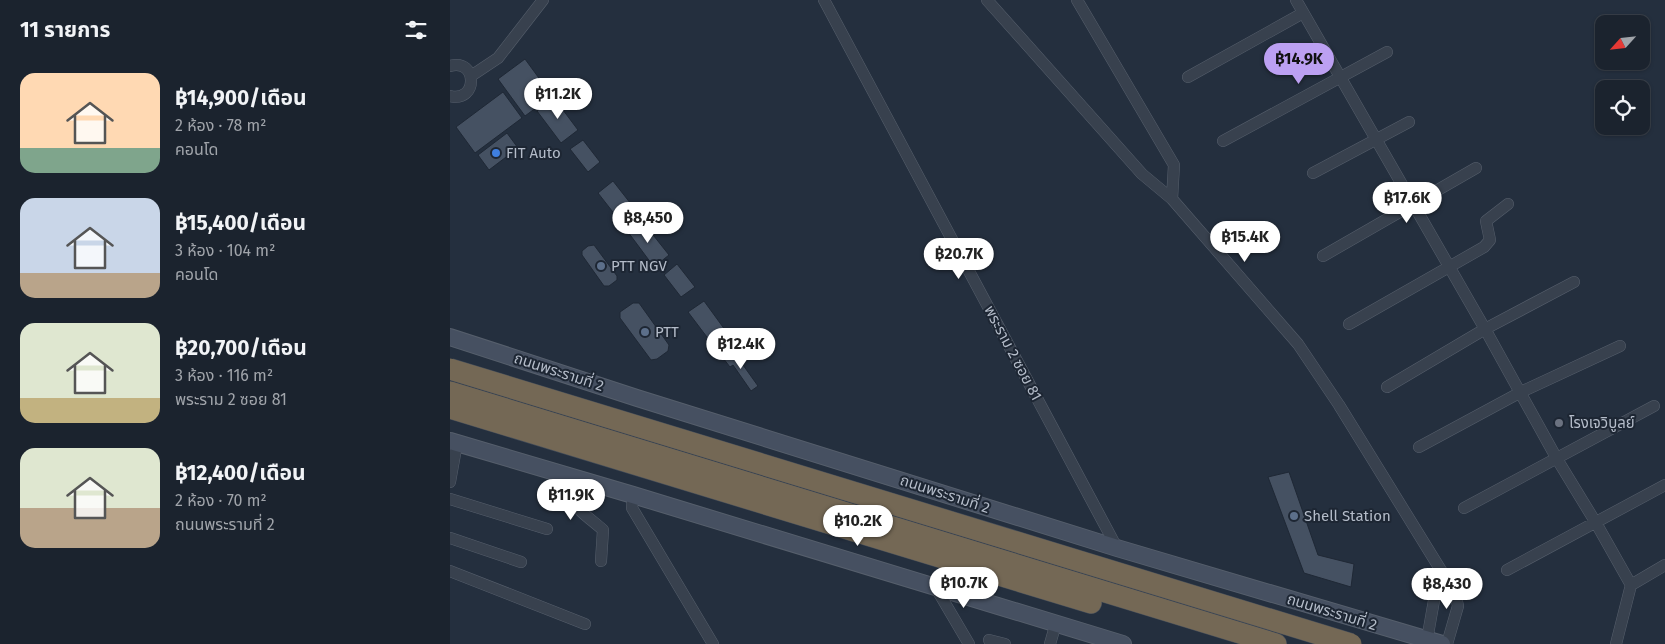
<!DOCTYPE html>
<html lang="th">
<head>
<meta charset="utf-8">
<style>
  body { margin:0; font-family:"Fira Sans","Noto Sans Thai",sans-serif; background:#242b36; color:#f1f3f6; height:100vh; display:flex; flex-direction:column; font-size:19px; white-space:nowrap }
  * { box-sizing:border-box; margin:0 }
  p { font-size:16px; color:#a0a4aa }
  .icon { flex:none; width:28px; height:28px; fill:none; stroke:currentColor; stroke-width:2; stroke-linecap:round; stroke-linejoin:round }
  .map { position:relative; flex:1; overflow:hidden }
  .drawer { display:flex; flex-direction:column; background:#1b232e; width:450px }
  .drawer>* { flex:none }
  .needle { width:32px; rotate:243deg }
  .tools { position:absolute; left:1145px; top:15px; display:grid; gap:10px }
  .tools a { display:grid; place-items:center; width:55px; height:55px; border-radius:10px; background:#1b232e; box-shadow:0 1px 4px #0004,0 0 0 1px #39404a; font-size:25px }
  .price { position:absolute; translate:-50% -42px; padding:0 11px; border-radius:18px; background:#fff; color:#222; font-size:16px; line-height:32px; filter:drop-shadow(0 1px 2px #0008) }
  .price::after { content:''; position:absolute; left:50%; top:30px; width:15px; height:11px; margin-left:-8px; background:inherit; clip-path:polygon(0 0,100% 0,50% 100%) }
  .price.active { background:#bca0f2; color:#111 }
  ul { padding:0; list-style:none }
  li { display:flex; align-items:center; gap:15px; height:125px; padding:0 20px }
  li span { display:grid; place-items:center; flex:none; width:140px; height:100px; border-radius:15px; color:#555 }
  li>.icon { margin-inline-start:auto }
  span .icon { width:60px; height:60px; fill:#fffc; stroke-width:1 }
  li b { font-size:21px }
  h2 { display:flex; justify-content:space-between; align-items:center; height:60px; padding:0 20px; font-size:21px }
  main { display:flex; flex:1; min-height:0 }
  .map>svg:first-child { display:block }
</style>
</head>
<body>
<main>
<section class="drawer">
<h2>11 รายการ<svg class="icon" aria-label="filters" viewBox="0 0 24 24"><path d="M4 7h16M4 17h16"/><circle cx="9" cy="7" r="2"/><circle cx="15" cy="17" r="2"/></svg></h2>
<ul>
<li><span style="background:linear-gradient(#ffd9b3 75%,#7fa58c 0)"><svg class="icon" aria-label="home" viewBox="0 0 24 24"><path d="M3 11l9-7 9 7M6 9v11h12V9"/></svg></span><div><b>฿14,900/เดือน</b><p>2 ห้อง · 78 m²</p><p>คอนโด</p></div></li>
<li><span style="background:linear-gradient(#c9d6e8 75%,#b9a48a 0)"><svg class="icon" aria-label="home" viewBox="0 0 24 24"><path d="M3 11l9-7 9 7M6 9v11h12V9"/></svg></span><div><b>฿15,400/เดือน</b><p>3 ห้อง · 104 m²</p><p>คอนโด</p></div></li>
<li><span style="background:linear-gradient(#dfe7d0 75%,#c2b280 0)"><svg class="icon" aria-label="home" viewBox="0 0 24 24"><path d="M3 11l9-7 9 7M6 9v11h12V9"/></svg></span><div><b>฿20,700/เดือน</b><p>3 ห้อง · 116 m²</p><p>พระราม 2 ซอย 81</p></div></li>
<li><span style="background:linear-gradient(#dfe7d0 60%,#b9a48a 0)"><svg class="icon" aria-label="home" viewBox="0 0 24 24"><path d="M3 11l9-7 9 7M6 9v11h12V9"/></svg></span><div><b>฿12,400/เดือน</b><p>2 ห้อง · 70 m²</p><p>ถนนพระรามที่ 2</p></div></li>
</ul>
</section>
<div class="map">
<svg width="1215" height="644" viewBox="0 0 1215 644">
  <rect width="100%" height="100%" fill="#242f3e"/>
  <path fill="#455162" stroke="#1f2835" d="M75,59L102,96L75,116L48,79Z
    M53,92L72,118L25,153L6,127Z
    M104,98L128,130L111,143L87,111Z
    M57,133L68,148L39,170L28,155Z
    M133,140L150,162L138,172L120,149Z
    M163,181L188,213L173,225L148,193Z
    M192,221L219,255L204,267L178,232Z
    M144,245L167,276V280L159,286H154L132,255V251L138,246Z
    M227,264L245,287L231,297L214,275Z
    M254,301L278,334L263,345L238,312Z
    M183,303H189L219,345L218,351L207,359L201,360L170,318V312Z
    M283,351L308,386L301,391L283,365L280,367L273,358Z
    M839,472L868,555L904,564L901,587L854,573L818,477Z"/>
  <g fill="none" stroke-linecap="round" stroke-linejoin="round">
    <g stroke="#565f6c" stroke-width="12">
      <path id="street" d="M374,0L667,548
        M537,0L692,174L722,199L848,344L889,405L992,572L1004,588L1008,606L997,644
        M627,0L724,165L722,199
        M846,0L1035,329L1107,459L1146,523L1181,585
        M0,66C28,58 28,103 0,96
        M21,76L48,58L93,0
        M738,77L853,13
        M773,141L937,52
        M863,173L959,122
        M873,256L1026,168
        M899,324L1034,247L1040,240L1036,221L1058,204
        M937,387L1035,329L1124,282
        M969,447L1071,392L1170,346
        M135,480C133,487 126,502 128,508C129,511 148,525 153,530L151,561
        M0,482L7,443
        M183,495L182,508L263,644
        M0,499L97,529
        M1014,508L1204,406
        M0,538L71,562
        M1057,570L1215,485
        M0,571L135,624
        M486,588L519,644
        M539,640L555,644
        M977,640L986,589L992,572
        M600,644L606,623
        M1166,644L1181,585L1215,565"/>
    </g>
    <g stroke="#565f6c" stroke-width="18">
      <path id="secondary" d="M0,337L187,398L667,548L992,644
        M0,441L183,495L673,644"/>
    </g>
    <g stroke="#434c59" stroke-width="22">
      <path id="highway" d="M0,392L826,644
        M0,408L641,603"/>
    </g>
    <use href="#street" stroke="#38414e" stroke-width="11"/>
    <use href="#secondary" stroke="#465061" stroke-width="16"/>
    <use href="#highway" stroke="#746855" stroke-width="21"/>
    <g stroke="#434c59" stroke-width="22" stroke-linecap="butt">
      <path id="highway-bridge" d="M0,369L901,644"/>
    </g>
    <use href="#highway-bridge" stroke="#746855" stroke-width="21"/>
  </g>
  <circle fill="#3f7fe0" stroke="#1d2633" stroke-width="2" cx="46" cy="153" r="5"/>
  <g fill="#5c6f8a" stroke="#1d2633" stroke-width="2">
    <circle cx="151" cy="266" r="5"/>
    <circle cx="195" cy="332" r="5"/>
    <circle cx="844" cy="516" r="5"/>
  </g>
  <circle fill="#6b7280" stroke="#1d2633" stroke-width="2" cx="1109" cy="423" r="5"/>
  <g text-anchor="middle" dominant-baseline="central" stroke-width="4" stroke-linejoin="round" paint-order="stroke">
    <g font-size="15" fill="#b4bcc9" stroke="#1d2633" text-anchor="start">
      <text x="56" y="153">FIT Auto</text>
      <text x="161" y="266">PTT NGV</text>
      <text x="205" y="332">PTT</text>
      <text x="1119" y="423">โรงเจวิบูลย์</text>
      <text x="854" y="516">Shell Station</text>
    </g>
    <g font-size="15" fill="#b4bcc9" stroke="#1d2633">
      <text transform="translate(563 353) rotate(62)">พระราม 2 ซอย 81</text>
      <text transform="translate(109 372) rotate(18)">ถนนพระรามที่ 2</text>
      <text transform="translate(495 494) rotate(18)">ถนนพระรามที่ 2</text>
      <text transform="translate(882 612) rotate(17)">ถนนพระรามที่ 2</text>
    </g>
  </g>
</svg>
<div class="tools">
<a><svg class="needle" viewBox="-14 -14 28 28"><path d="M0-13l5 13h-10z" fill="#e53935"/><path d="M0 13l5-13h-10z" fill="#a0a4aa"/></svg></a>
<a><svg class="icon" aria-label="locate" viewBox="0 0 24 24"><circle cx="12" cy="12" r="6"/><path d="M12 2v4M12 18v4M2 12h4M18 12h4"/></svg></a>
</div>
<b class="price active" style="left:849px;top:85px">฿14.9K</b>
<b class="price" style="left:108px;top:120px">฿11.2K</b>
<b class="price" style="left:957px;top:224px">฿17.6K</b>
<b class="price" style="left:198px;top:244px">฿8,450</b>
<b class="price" style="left:795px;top:263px">฿15.4K</b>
<b class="price" style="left:509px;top:280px">฿20.7K</b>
<b class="price" style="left:291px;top:370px">฿12.4K</b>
<b class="price" style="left:121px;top:521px">฿11.9K</b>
<b class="price" style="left:408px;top:547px">฿10.2K</b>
<b class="price" style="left:514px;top:609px">฿10.7K</b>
<b class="price" style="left:997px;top:610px">฿8,430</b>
</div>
</main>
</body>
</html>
